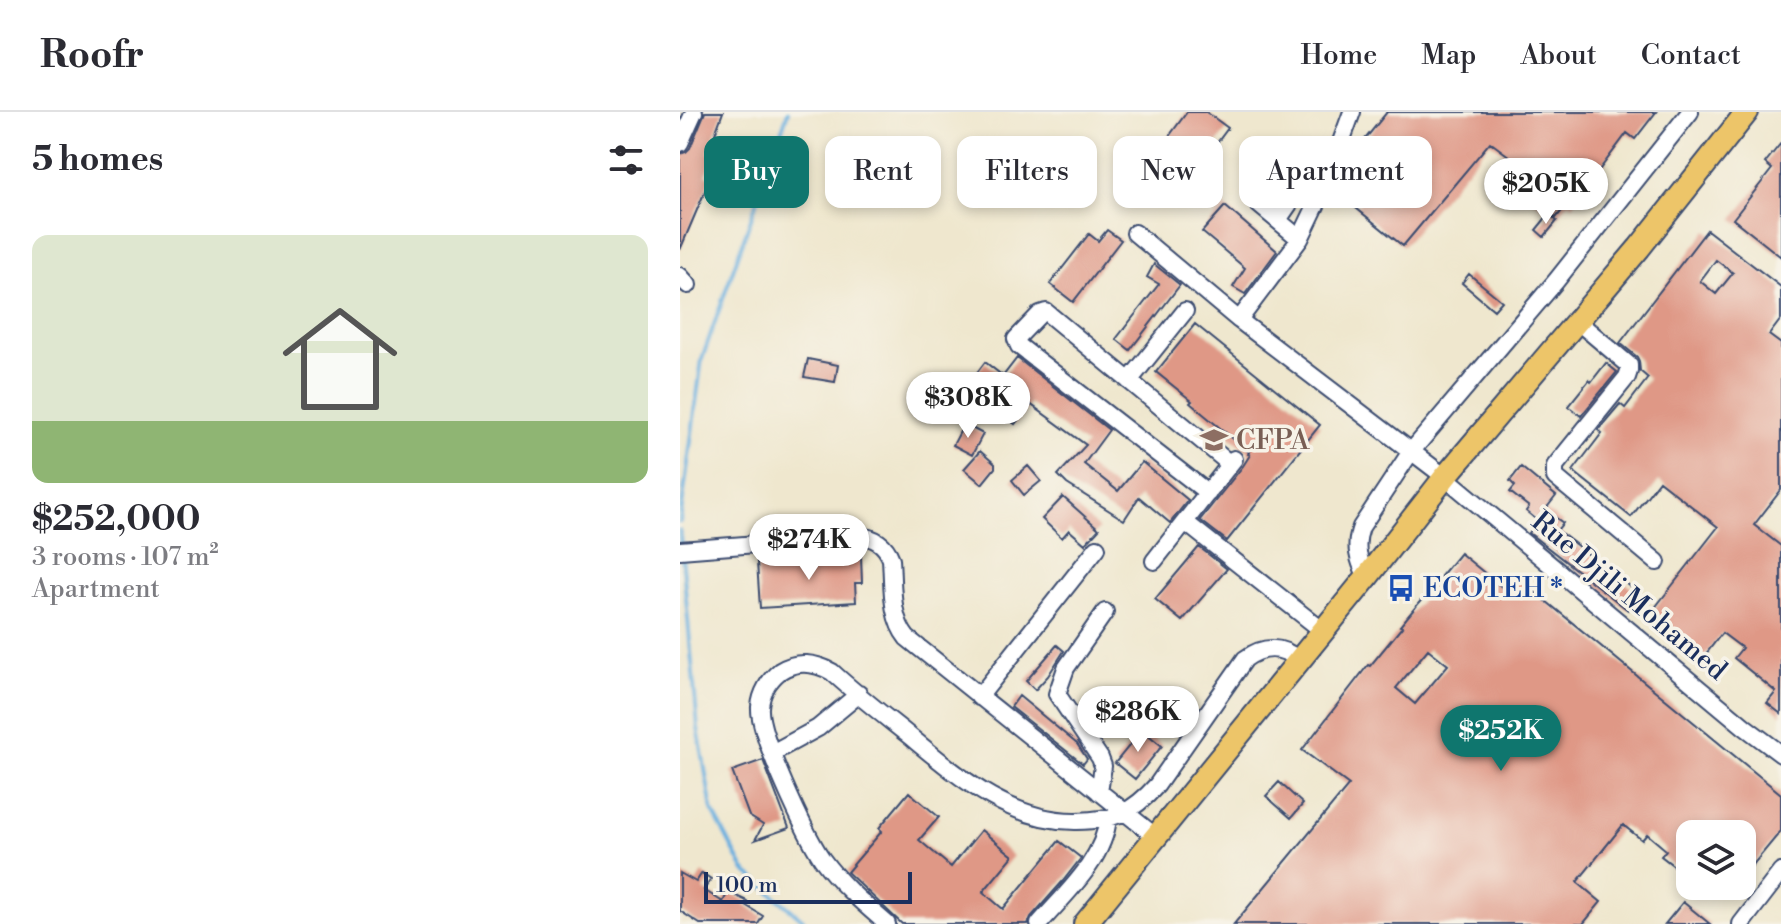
<!DOCTYPE html>
<html lang="en">
<head>
<meta charset="utf-8">
<style>
  body { margin:0; font-family:"Libre Bodoni",serif; background:#f2f2f3; color:#2b2b33; height:100vh; display:flex; flex-direction:column; font-size:30px; white-space:nowrap }
  * { box-sizing:border-box; margin:0 }
  p { font-size:26px; color:#7c7c81 }
  .icon { flex:none; width:44px; height:44px; fill:none; stroke:currentColor; stroke-width:2; stroke-linecap:round; stroke-linejoin:round }
  .map { position:relative; flex:1; overflow:hidden }
  .details { display:flex; flex-direction:column; background:#fff; width:680px }
  .details>* { flex:none }
  .hud { position:absolute; left:24px; top:24px; width:760px; height:72px; display:flex; gap:16px }
  .controls { position:absolute; left:996px; top:708px; display:grid; gap:16px }
  .controls a { display:grid; place-items:center; width:80px; height:80px; border-radius:16px; background:#fff; box-shadow:0 4px 12px #0003; font-size:40px }
  .scale { position:absolute; left:24px; bottom:20px; width:208px; box-sizing:border-box; padding-left:8px; border:4px solid #1b2f5e; border-top:0; font-size:22px; line-height:28px; white-space:nowrap; color:#1b2f5e; -webkit-text-stroke:6px #f7f3e8; paint-order:stroke }
  .price { position:absolute; translate:-50% -68px; padding:0 18px; border-radius:28px; background:#fff; color:#222; font-size:26px; line-height:52px; filter:drop-shadow(0 2px 4px #0008) }
  .price::after { content:''; position:absolute; left:50%; top:48px; width:24px; height:18px; margin-left:-12px; background:inherit; clip-path:polygon(0 0,100% 0,50% 100%) }
  .price.current { background:#0f766e; color:#fff }
  ul { padding:0; list-style:none }
  li { display:grid; align-content:center; gap:16px; height:424px; padding:0 32px }
  li+li { border-top:2px solid #e1e1e2 }
  li span { display:grid; place-items:center; height:248px; border-radius:16px; color:#555 }
  li>.icon { margin-inline-start:auto }
  span .icon { width:144px; height:144px; fill:#fffc; stroke-width:1 }
  li b { font-size:34px }
  h2 { display:flex; justify-content:space-between; align-items:center; height:96px; padding:0 32px; font-size:34px }
  .tag { padding:0 28px; border-radius:16px; background:#fff; box-shadow:0 4px 12px #0003; font-size:28px; line-height:72px }
  .tag.current { background:#0f766e; color:#fff }
  header { display:flex; align-items:center; gap:48px; box-sizing:border-box; height:112px; padding:0 40px; background:#fff; border-bottom:2px solid #e1e1e2 }
  header strong { font-size:38px }
  nav { display:flex; gap:44px; margin-inline-start:auto; font-size:28px }
  main { display:flex; flex:1; min-height:0 }
  .map>svg:first-child { display:block }
</style>
</head>
<body>
<header>
<strong>Roofr</strong>
<nav><a>Home</a><a>Map</a><a>About</a><a>Contact</a></nav>
</header>
<main>
<section class="details">
<h2>5 homes<svg class="icon" aria-label="filters" viewBox="0 0 24 24"><path d="M4 7h16M4 17h16"/><circle cx="9" cy="7" r="2"/><circle cx="15" cy="17" r="2"/></svg></h2>
<ul>
<li><span style="background:linear-gradient(#dfe7d0 75%,#8fb573 0)"><svg class="icon" aria-label="home" viewBox="0 0 24 24"><path d="M3 11l9-7 9 7M6 9v11h12V9"/></svg></span><div><b>$252,000</b><p>3 rooms · 107 m²</p><p>Apartment</p></div></li>
</ul>
</section>
<div class="map">
<svg width="1101" height="812" viewBox="0 0 1101 812">
  <rect width="100%" height="100%" fill="#f7f3e8"/>
  <filter id="ink" filterUnits="userSpaceOnUse"><feTurbulence type="fractalNoise" baseFrequency=".0125" numOctaves="2"/><feDisplacementMap in="SourceGraphic" scale="16" xChannelSelector="R" yChannelSelector="G"/><feConvolveMatrix kernelMatrix="1 2 1 2 8 2 1 2 1" color-interpolation-filters="sRGB"/></filter>
  <filter id="wash" filterUnits="userSpaceOnUse"><feTurbulence type="fractalNoise" baseFrequency=".006" numOctaves="4" result="noise"/><feDisplacementMap in="SourceGraphic" scale="32" xChannelSelector="R" yChannelSelector="G"/><feGaussianBlur stdDeviation="1.8" result="paint"/><feColorMatrix in="noise" values="0 0 0 0 0 0 0 0 0 0 0 0 0 0 0 0 0 1.4 0 .05"/><feComposite in="paint" operator="in"/></filter>
  <g filter="url(#wash)">
    <rect width="100%" height="100%" fill="#efe7ce"/>
    <g fill="none" stroke-linecap="round" stroke-linejoin="round">
      <path stroke="#68afdf" stroke-width="4" d="M0,410L22,247L108,0
        M0,418L1,433
        M2,442L18,616L32,698L64,758L128,812"/>
    </g>
    <g id="blocks">
      <path fill="#df9886" fill-rule="evenodd" d="M25,0H43L28,41L34,43L26,63L31,65L0,138V42L6,40L10,36Z
        M507,0H526L548,16L493,90L459,65Z
        M707,0H976L955,27L947,21L893,93L889,90L876,106L852,87L865,71L810,30L723,134L676,96L702,65L673,42Z
        M1101,31V145L1053,107L1092,57L1085,51Z
        M545,94L597,139L565,182L553,175L565,156L522,120Z
        M869,102L877,109L864,125L856,118Z
        M427,118L441,128L393,190L370,172L409,122L418,129Z
        M1027,118L1101,175V207L1089,223L1101,232V378L1074,413L1101,434V602L1087,591L1096,580L1054,546L1062,536L1042,521L1019,551L989,528L994,521L970,502L1038,415L979,369L951,405L893,359L922,321L918,318L940,292L945,296L968,266L960,259L959,249L957,245L940,231ZM1036,148L1053,161L1036,182L1020,169Z
        M474,152L500,173L450,238L436,227L479,172L467,165Z
        M789,162L822,189L814,198L782,171Z
        M515,212L640,313L547,429L520,408L563,354L570,343L568,342L569,340L510,291L512,289L476,260Z
        M337,246L429,318L404,352L438,379L462,350L508,388L490,411L459,385L444,408L387,372L378,363L406,333L350,292L335,312L286,275L305,250L323,264Z
        M128,247L158,253L155,270L124,265Z
        M926,251L937,260L901,304L888,294L909,268L911,270Z
        M284,312L303,322L292,343L273,333Z
        M300,339L315,352V356L302,372L284,357Z
        M348,354L361,369L344,383L332,368Z
        M841,355L876,384L865,398L883,411L877,418L960,482L948,498L849,421L858,409L846,399L849,395L830,380L835,374L830,369Z
        M383,385L419,417L405,432L389,418L382,426L362,407Z
        M519,435L547,457L502,509L475,487Z
        M780,441L828,480L839,467L1101,682V719L1062,766V722H1010V752L1003,761L981,744L986,738L967,722L962,728L943,713L897,770L921,790L903,812H554L669,673L622,638L688,553L690,554L722,515L720,514ZM748,537L768,553L735,592L716,576Z
        M181,444L182,471H175L176,490L80,496L77,450Z
        M377,533L384,539L368,564L355,578L346,569Z
        M339,584L397,632L407,647L403,652L331,595Z
        M462,618L482,634L455,667L435,651Z
        M83,648L109,716L75,728L83,713L69,704L52,659Z
        M599,670L623,692L611,706L586,684Z
        M229,680L259,705L239,728L271,755L301,718L333,744L303,780L323,797L379,729L401,746L383,769L351,805L348,812H222L167,760L202,719L199,716Z
        M0,761L16,770L22,761L31,767L24,778L43,790L48,780L67,789L65,793L83,804L78,812H20L0,799Z
        M1003,790L1030,812H985Z"/>
    </g>
  </g>
  <g filter="url(#ink)">
    <use href="#blocks" fill-opacity="0" stroke="#3b4b6f" stroke-width="2"/>
    <g fill="none" stroke-linecap="round" stroke-linejoin="round">
      <g stroke="#3b4b6f" stroke-width="20">
        <path id="minor" d="M0,31L14,0
          M598,108L627,66
          M455,121L559,208L765,365L1065,615L1101,642
          M620,127L577,91L574,84L575,80L598,53L606,50L614,54L643,79
          M0,164L8,173
          M559,208L620,127L643,79L672,0
          M897,209L949,253V259L947,265L875,354V365L977,450
          M449,269L505,199
          M528,381L339,234L336,227L360,202L366,200L550,352
          M505,410L643,519
          M0,438L178,424C194,425 205,431 211,447C213,473 210,505 227,526L476,725
          M474,449L554,347
          M687,465C678,448 674,434 681,415L730,341L876,169L1010,0
          M299,585L417,436
          M92,641L138,616L179,582
          M419,680L423,654L420,646L377,582L386,556L425,500
          M207,812C184,792 160,772 142,747C126,723 78,622 80,595C81,581 89,568 100,559C117,548 136,551 152,560C176,582 202,602 227,622C277,663 329,710 397,709C435,708 452,701 477,673L565,547C584,533 602,534 619,548
          M359,812C386,781 424,748 428,706
          M1061,812L1101,760"/>
      </g>
      <g stroke="#3b4b6f" stroke-width="26">
        <path id="major" d="M405,812L687,465L765,365L959,136L1067,0"/>
      </g>
      <use href="#minor" stroke="#fff" stroke-width="16"/>
      <use href="#major" stroke="#edc569" stroke-width="22"/>
    </g>
  </g>
  <defs>
    <g id="university-bare" transform="scale(2.16)"><path d="M0-5L7-2L0 1L-7-2ZM-4 1L0 2.5L4 1V4Q0 6-4 4Z" fill="#8d6e63" stroke="#f7f3e8" stroke-width="2.5" paint-order="stroke"/></g>
    <g id="bus-bare" transform="scale(2.16)"><path d="M-5-6H5V4H4V6H2V4H-2V6H-4V4H-5ZM-3.5-4V0h7V-4ZM-3.5 1.2v1.5H-2V1.2ZM2 1.2v1.5H3.5V1.2Z" fill="#1a4fb4" stroke="#f7f3e8" stroke-width="2.5" paint-order="stroke"/></g>
  </defs>
  <g fill-rule="evenodd">
    <use href="#university-bare" x="534" y="328"/>
    <use href="#bus-bare" x="721" y="476"/>
  </g>
  <g text-anchor="middle" dominant-baseline="central" stroke-width="7" stroke-linejoin="round" paint-order="stroke">
    <g font-size="28" fill="#785e54" stroke="#f7f3e8" text-anchor="start">
      <text x="556" y="328">CFPA</text>
    </g>
    <g font-size="28" fill="#164399" stroke="#f7f3e8" text-anchor="start">
      <text x="743" y="476">ECOTEH *</text>
    </g>
    <g font-size="28" fill="#1b2f5e" stroke="#f7f3e8">
      <text transform="translate(949 484) rotate(40)">Rue Djili Mohamed</text>
    </g>
  </g>
</svg>
<div class="controls">
<a><svg class="icon" aria-label="layers" viewBox="0 0 24 24"><path d="M12 4l9 5-9 5-9-5zM3 14l9 5 9-5"/></svg></a>
</div>
<div class="scale">100 m</div>
<b class="price" style="left:866px;top:114px">$205K</b>
<b class="price" style="left:288px;top:328px">$308K</b>
<b class="price" style="left:129px;top:470px">$274K</b>
<b class="price" style="left:458px;top:642px">$286K</b>
<b class="price current" style="left:821px;top:661px">$252K</b>
<div class="hud">
<a class="tag current">Buy</a>
<a class="tag">Rent</a>
<a class="tag">Filters</a>
<a class="tag">New</a>
<a class="tag">Apartment</a>
</div>
</div>
</main>
</body>
</html>
